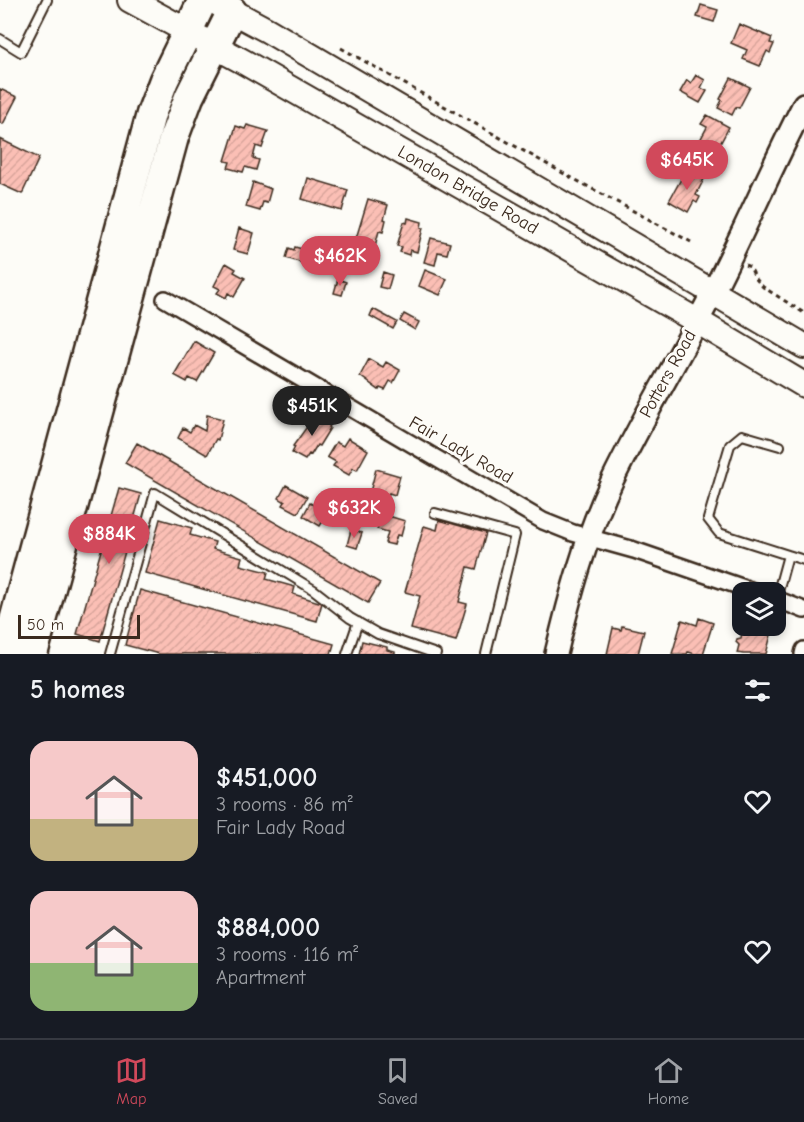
<!DOCTYPE html>
<html lang="en">
<head>
<meta charset="utf-8">
<style>
  body { margin:0; font-family:"Comic Neue",sans-serif; background:#242831; color:#f1f3f6; height:100vh; display:flex; flex-direction:column; font-size:22px; white-space:nowrap }
  * { box-sizing:border-box; margin:0 }
  p { font-size:20px; color:#9ea1a6 }
  .icon { flex:none; width:33px; height:33px; fill:none; stroke:currentColor; stroke-width:2; stroke-linecap:round; stroke-linejoin:round }
  .map { position:relative; height:654px; overflow:hidden }
  .panel { display:flex; flex-direction:column; background:#171b24; flex:1 }
  .panel>* { flex:none }
  .buttons { position:absolute; left:732px; top:582px; display:grid; gap:12px }
  .buttons a { display:grid; place-items:center; width:54px; height:54px; border-radius:12px; background:#171b24; box-shadow:0 3px 9px #0003; font-size:30px }
  .scale { position:absolute; left:18px; bottom:15px; width:122px; box-sizing:border-box; padding-left:6px; border:3px solid #3b2a1e; border-top:0; font-size:16px; line-height:21px; white-space:nowrap; color:#3b2a1e; -webkit-text-stroke:4px #fdfcf7; paint-order:stroke }
  .price { position:absolute; translate:-50% -51px; padding:0 14px; border-radius:21px; background:#d1495b; color:#fff; font-size:20px; line-height:39px; filter:drop-shadow(0 2px 3px #0008) }
  .price::after { content:''; position:absolute; left:50%; top:36px; width:18px; height:14px; margin-left:-9px; background:inherit; clip-path:polygon(0 0,100% 0,50% 100%) }
  .price.on { background:#222; color:#fff }
  ul { padding:0; list-style:none }
  li { display:flex; align-items:center; gap:18px; height:150px; padding:0 30px }
  li span { display:grid; place-items:center; flex:none; width:168px; height:120px; border-radius:18px; color:#555 }
  li>.icon { margin-inline-start:auto }
  span .icon { width:72px; height:72px; fill:#fffc; stroke-width:1 }
  li b { font-size:26px }
  h2 { display:flex; justify-content:space-between; align-items:center; height:72px; padding:0 30px; font-size:26px }
  .menu { display:flex; justify-content:space-around; align-items:center; height:84px; border-top:2px solid #363941; background:#171b24; font-size:16px; color:#9ea1a6 }
  .menu a { display:grid; justify-items:center; gap:3px }
  .menu .on { color:#d1495b }
  .map>svg:first-child { display:block }
</style>
</head>
<body>
<div class="map">
<svg width="804" height="654" viewBox="0 0 804 654">
  <defs>
    <pattern id="building-hatch" width="6" height="6" patternUnits="userSpaceOnUse" patternTransform="scale(1.5)"><rect width="6" height="6" fill="#fbbfb5"/><path d="M-1 1l2-2M0 6l6-6M5 7l2-2" fill="none" stroke="#d8a49b"/></pattern>
  </defs>
  <rect width="100%" height="100%" fill="#fdfcf7"/>
  <filter id="ink" filterUnits="userSpaceOnUse"><feTurbulence type="fractalNoise" baseFrequency=".0167" numOctaves="2"/><feDisplacementMap in="SourceGraphic" scale="12" xChannelSelector="R" yChannelSelector="G"/><feConvolveMatrix kernelMatrix="1 2 1 2 8 2 1 2 1" color-interpolation-filters="sRGB"/></filter>
  <g filter="url(#ink)">
    <path fill="url(#building-hatch)" stroke="#3b2a1e" stroke-width="1.5" d="M701,5L718,10L714,22L697,17Z
      M739,24L772,38L770,43L774,44L770,53L767,51L760,66L743,59L747,50L731,43Z
      M696,75L705,80L701,88L707,91L700,103L680,92L687,80L691,83Z
      M731,78L750,87L739,108L736,107L732,115L718,108L722,100L720,99Z
      M0,89L17,97L3,124L0,123Z
      M707,115L729,127L712,159L703,154L705,150L697,146L707,127L701,124Z
      M247,125L268,131L262,148L256,146L253,158L259,160L256,170L245,167L243,172L228,168L230,162L225,161L236,126L245,129Z
      M0,139L39,158L22,194L0,184Z
      M686,170L704,179L696,195L700,197L697,203L694,201L688,212L669,201Z
      M308,178L348,190L342,211L302,199Z
      M253,182L271,189L267,203L263,202L260,211L246,207Z
      M368,199L388,205L384,219L386,220L383,232L379,231L375,246L371,245L370,250L354,245Z
      M408,218L422,222L421,228H423L417,252L410,250L409,255L400,252L402,247L397,246L404,222L407,223Z
      M239,228L254,233L248,254L233,250Z
      M431,238L450,243L447,254L438,252L435,265L424,262Z
      M295,247L306,250L302,263L286,258L289,248L294,250Z
      M226,263L236,269L234,272L245,278L234,297L228,293L226,298L217,293L220,289L214,286Z
      M425,270L447,279L440,295L419,286Z
      M383,272L392,275L388,289L379,287Z
      M338,279L346,282L342,295L334,293Z
      M373,309L397,322L393,329L370,316Z
      M404,314L419,322L415,330L400,321Z
      M194,341L214,353L197,382L189,378L187,382L174,375Z
      M369,359L383,367L386,362L400,370L393,383L390,381L385,390L380,388L379,390L360,376Z
      M317,413L332,422L329,427L330,428L319,446L317,445L311,455L309,454L305,460L292,453L295,447L293,446Z
      M207,415L223,419L218,440L216,439L207,455L178,438L183,428L190,432L194,425L205,431Z
      M348,438L368,450L357,470L353,468L349,475L333,466L336,462L327,457L336,442L343,446Z
      M137,443L380,583L368,603L125,463Z
      M376,469L400,476L395,495L389,493L385,506L373,503L375,498L369,496Z
      M286,485L307,497L298,513L283,505L285,502L279,498Z
      M119,488L141,494L100,641L77,634Z
      M310,503L328,513L320,526L303,516Z
      M382,514L405,521L401,536L397,535L394,545L385,543L388,532L377,529Z
      M160,519L192,528L190,535L215,542L213,549L242,557L240,565L268,572L266,579L295,587L293,594L322,603L317,621L145,573Z
      M439,520L486,533L476,569L468,567L459,602L467,604L456,641L411,629L420,596L405,592L424,526L437,530Z
      M351,530L362,533L357,548L347,545Z
      M140,590L334,644L331,654H159L125,645Z
      M699,618L713,623L703,654H695L688,652L687,654H672L682,620L697,625Z
      M622,626L644,631L638,654H607L613,628L621,630Z
      M743,628L771,635L766,654H743L737,653L739,645L736,642L737,639L741,638Z
      M362,641L387,647V650L395,652V654H359Z"/>
    <g fill="none" stroke-linecap="round" stroke-linejoin="round">
      <g stroke="#3b2a1e" stroke-width="12">
        <path id="lane" d="M0,39L21,52L47,0
          M435,513L515,535L486,654
          M788,555L804,560
          M776,599L788,555L719,533L708,519L730,445L742,435L780,446
          M110,654L155,493L314,590L350,618L378,634L436,654
          M347,654L358,622"/>
      </g>
      <g stroke="#3b2a1e" stroke-width="20">
        <path id="street" d="M165,299L543,521L573,533L634,550L756,592
          M776,599L804,610
          M803,654L804,650"/>
      </g>
      <g stroke="#3b2a1e" stroke-width="26">
        <path id="secondary" d="M556,654C570,595 586,536 612,481C643,417 680,356 713,292C745,230 772,166 804,104"/>
      </g>
      <g stroke="#3b2a1e" stroke-width="28">
        <path id="primary" d="M130,0L244,62L697,321L804,385
          M211,0L267,30L804,346"/>
      </g>
      <g stroke="#3b2a1e" stroke-width="33">
        <path id="highway" d="M5,654L151,114L164,80L203,0
          M33,654L174,137L189,97L232,11"/>
      </g>
      <path stroke="#3b2a1e" stroke-width="3" stroke-dasharray="4.5 4.5" stroke-linecap="butt" d="M341,48L561,172L691,242
        M745,265L750,267L756,279L763,287L804,313"/>
      <use href="#lane" stroke="#fdfcf7" stroke-width="8"/>
      <use href="#street" stroke="#fdfcf7" stroke-width="15"/>
      <use href="#secondary" stroke="#fdfcf7" stroke-width="21"/>
      <use href="#primary" stroke="#fdfcf7" stroke-width="24"/>
      <use href="#highway" stroke="#fdfcf7" stroke-width="28"/>
    </g>
  </g>
  <g text-anchor="middle" dominant-baseline="central" stroke-width="6" stroke-linejoin="round" paint-order="stroke">
    <g font-size="18" fill="#3b2a1e" stroke="#fdfcf7">
      <text transform="translate(468 190) rotate(30)">London Bridge Road</text>
      <text transform="translate(668 374) rotate(-61)">Potters Road</text>
      <text transform="translate(461 450) rotate(30)">Fair Lady Road</text>
    </g>
  </g>
</svg>
<div class="buttons">
<a><svg class="icon" aria-label="layers" viewBox="0 0 24 24"><path d="M12 4l9 5-9 5-9-5zM3 14l9 5 9-5"/></svg></a>
</div>
<div class="scale">50 m</div>
<b class="price" style="left:687px;top:191px">$645K</b>
<b class="price" style="left:340px;top:287px">$462K</b>
<b class="price on" style="left:312px;top:437px">$451K</b>
<b class="price" style="left:354px;top:539px">$632K</b>
<b class="price" style="left:109px;top:565px">$884K</b>
</div>
<section class="panel">
<h2>5 homes<svg class="icon" aria-label="filters" viewBox="0 0 24 24"><path d="M4 7h16M4 17h16"/><circle cx="9" cy="7" r="2"/><circle cx="15" cy="17" r="2"/></svg></h2>
<ul>
<li><span style="background:linear-gradient(#f6c9c9 65%,#c2b280 0)"><svg class="icon" aria-label="home" viewBox="0 0 24 24"><path d="M3 11l9-7 9 7M6 9v11h12V9"/></svg></span><div><b>$451,000</b><p>3 rooms · 86 m²</p><p>Fair Lady Road</p></div><svg class="icon" aria-label="heart" viewBox="0 0 24 24"><path d="M12 20l-8-8c-3-5 5-10 8-4 3-6 11-1 8 4z"/></svg></li>
<li><span style="background:linear-gradient(#f6c9c9 60%,#8fb573 0)"><svg class="icon" aria-label="home" viewBox="0 0 24 24"><path d="M3 11l9-7 9 7M6 9v11h12V9"/></svg></span><div><b>$884,000</b><p>3 rooms · 116 m²</p><p>Apartment</p></div><svg class="icon" aria-label="heart" viewBox="0 0 24 24"><path d="M12 20l-8-8c-3-5 5-10 8-4 3-6 11-1 8 4z"/></svg></li>
</ul>
</section>
<nav class="menu">
<a class="on"><svg class="icon" aria-label="map" viewBox="0 0 24 24"><path d="M3 6l6-2 6 2 6-2v14l-6 2-6-2-6 2zM9 4v14M15 6v14"/></svg>Map</a>
<a><svg class="icon" aria-label="saved" viewBox="0 0 24 24"><path d="M7 4h10v16l-5-4-5 4z"/></svg>Saved</a>
<a><svg class="icon" aria-label="home" viewBox="0 0 24 24"><path d="M3 11l9-7 9 7M6 9v11h12V9"/></svg>Home</a>
</nav>
</body>
</html>
